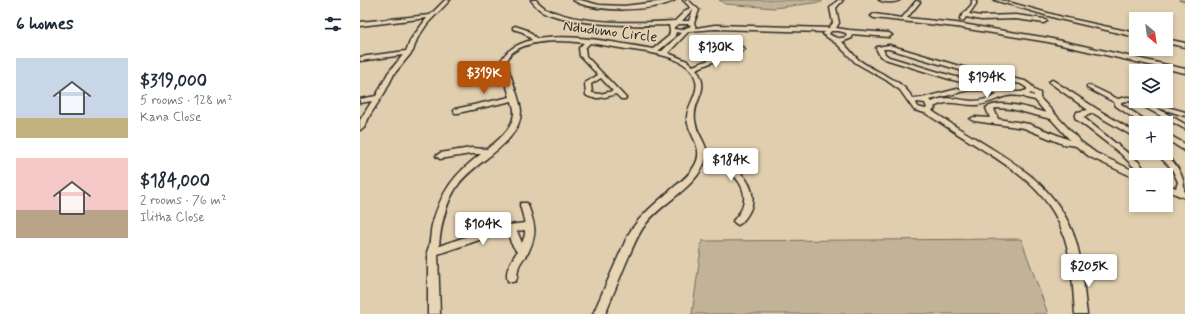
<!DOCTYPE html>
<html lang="en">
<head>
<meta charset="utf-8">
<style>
  body { margin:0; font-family:Mynerve,sans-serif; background:#f6f6f7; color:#1f2937; height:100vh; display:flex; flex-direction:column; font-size:15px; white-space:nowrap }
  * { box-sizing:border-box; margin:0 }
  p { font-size:13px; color:#747a83 }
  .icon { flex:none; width:22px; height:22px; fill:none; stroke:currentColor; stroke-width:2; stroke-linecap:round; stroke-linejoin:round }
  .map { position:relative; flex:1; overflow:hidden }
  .details { display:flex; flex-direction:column; background:#fff; width:360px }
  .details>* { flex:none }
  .needle { width:26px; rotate:151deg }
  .tools { position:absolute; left:769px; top:12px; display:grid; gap:8px }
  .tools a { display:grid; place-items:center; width:44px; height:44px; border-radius:0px; background:#fff; box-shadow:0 2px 6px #0003; font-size:20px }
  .price { position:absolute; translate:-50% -34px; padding:0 9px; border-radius:4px; background:#fff; color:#222; font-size:13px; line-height:26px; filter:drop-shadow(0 1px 2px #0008) }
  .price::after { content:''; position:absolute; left:50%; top:24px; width:12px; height:9px; margin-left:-6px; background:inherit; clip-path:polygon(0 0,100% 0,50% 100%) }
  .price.selected { background:#b45309; color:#fff }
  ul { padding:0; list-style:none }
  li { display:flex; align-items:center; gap:12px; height:100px; padding:0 16px }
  li span { display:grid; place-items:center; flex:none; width:112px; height:80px; border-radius:0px; color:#555 }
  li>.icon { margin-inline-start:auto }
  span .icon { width:48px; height:48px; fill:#fffc; stroke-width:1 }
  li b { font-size:17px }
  h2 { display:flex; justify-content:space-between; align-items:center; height:48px; padding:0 16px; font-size:17px }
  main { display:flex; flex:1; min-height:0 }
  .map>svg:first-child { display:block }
</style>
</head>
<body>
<main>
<section class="details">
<h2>6 homes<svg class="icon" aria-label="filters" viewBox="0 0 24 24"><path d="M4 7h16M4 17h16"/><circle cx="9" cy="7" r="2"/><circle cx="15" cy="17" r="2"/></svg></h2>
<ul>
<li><span style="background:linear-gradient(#c9d6e8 75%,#c2b280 0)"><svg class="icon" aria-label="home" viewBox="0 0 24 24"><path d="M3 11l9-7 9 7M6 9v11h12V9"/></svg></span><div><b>$319,000</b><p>5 rooms · 128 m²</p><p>Kana Close</p></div></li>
<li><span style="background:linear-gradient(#f6c9c9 65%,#b9a48a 0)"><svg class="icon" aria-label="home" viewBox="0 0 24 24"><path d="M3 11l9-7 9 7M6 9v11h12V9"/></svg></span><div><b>$184,000</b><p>2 rooms · 76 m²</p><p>Ilitha Close</p></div></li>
</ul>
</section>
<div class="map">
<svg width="825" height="314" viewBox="0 0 825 314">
  <rect width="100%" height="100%" fill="#e0ceae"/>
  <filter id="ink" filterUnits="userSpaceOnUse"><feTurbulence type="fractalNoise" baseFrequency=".025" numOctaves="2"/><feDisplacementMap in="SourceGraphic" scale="8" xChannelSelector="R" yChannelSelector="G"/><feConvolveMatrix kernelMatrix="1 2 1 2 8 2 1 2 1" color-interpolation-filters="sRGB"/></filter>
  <g filter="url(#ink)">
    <path fill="#c2b398" stroke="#766f62" d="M359,0H462V2L414,8L365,4Z
      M661,239L688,314H332L342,241Z"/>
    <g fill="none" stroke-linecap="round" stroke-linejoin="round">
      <path stroke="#6c665a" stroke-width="1.5" d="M819,0L825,1"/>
      <g stroke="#2b2b2b" stroke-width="3">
        <path id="minor" d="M85,0H90L67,24L57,39L53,51L34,74L25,92L10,115L4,128L0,130V120L12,101L0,103V99L16,96L28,73L43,55L0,61V57L46,51L51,39L67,18L0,26V22L70,15Z
          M171,0H176C179,3 182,6 185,8C219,25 277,23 315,21L326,10L331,8L323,0H328L339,10L334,23L336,28L355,25L469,28L473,23L470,8L478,0H483L476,8L479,23L476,28L489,30L529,33L532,35L529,37L492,34V38L482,42C488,47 493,55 499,60C517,74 542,78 553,99L562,98L609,86H615L613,85L589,79L525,59L520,56L516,48L517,47L529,45L606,68L665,81L672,86L674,90L680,93V98L721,142L736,153L770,169L775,168L760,153L716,119L715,117L717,112L728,110L689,82L692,80L694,81L737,109L776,133V138L733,113L723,117L780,163L784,169L783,171L778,172L780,175H776V178L773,177L730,157L716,146L703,144L664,128L614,121L610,119L614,117L630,118L626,108C639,98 672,109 686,113L675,100L666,98L663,96C658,96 652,95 647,96C637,98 629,104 617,105C602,106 589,98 574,107L575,109L572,111C586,120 599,129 613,137C654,162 695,186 713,233C723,258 723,287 727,314H715C713,287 712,258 703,233C688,188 647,165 609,141C594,132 580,122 565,113L554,110L540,90L526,80L496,63L477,44L464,35L463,34L465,32L355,29L329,31L308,53L327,61L333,66L351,59L356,49L347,48V46L382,47L385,49L382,51L361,49L355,61L336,69C352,91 332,99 335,120C336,132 345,141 347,152C368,160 400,180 391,208C389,213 385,219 381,223L378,225L375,223L373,221C376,217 380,213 382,208C392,184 365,165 346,158C338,188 302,201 285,225C276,237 272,250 266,263C259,280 252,297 245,314H233L268,235C279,216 296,203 312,189C320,182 330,175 335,165C345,148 329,136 327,119C326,106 339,95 336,81C332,56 287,52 266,49C254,47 242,45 230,43L225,48L226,56L266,98L265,99H261L256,94C246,97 234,101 226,95L225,83L238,75L220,56L219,48L224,43C204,40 170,39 153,52C150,54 148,59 146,62C149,72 161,102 161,111C161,144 114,161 98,185C85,203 81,225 79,246L134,227L165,223L160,205L161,203H167L168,205C175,226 178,232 168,253C165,257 161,261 159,266C157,271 158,276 156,281L152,282L148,281C144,271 152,260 157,252L151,243L148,233L134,235L78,254L80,314H68V254L67,252C71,244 70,233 72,225C81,192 94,174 121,154H111L80,159L76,156L80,153L111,148L127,149C139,140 155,127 154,110C154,107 152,103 152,101L98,113H95L94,111L95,109L150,97L141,66L109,71L106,69L107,68L140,63C146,49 158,44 172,40L163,32L153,29V27L155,26L167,30L177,39C213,33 257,43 293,49L309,36L310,31L309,25C280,26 203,26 179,9C176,6 173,3 171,0ZM333,10L329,21H322L330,12ZM319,24H329L331,26L321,30L314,29V27ZM471,31H479L486,33L487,36C480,40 475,38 469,34ZM316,32L321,33L302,51H298L314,38ZM523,49H529L603,71L661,84L667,88V90L661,92H646L623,87L617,82L592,76L529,57L525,54ZM241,78L253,91L240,94L232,93L231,84ZM609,90H621L639,94C631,98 622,101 612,101C598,100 585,95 572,102L570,100ZM671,93L674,95V96L669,94ZM557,102L565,103L567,108L565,109L558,107L556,103ZM636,108L651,109L691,119L710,140L669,124L638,119L634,109ZM165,230V235L162,243L157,231Z
          M213,0H220L239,5L264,6L315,0C296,12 232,13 213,0Z
          M519,0H540C535,3 524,3 519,0Z
          M612,0H616V4L609,14L621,16L656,15L684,19L687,21L684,23L656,19L621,20L606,17L604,20H600V18L612,4Z
          M634,0H641L702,17L776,33V37L699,19Z
          M556,1L560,2L547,18L596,23L688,38L825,69V73L688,42L596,27L514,18L511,16L514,14L542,18Z
          M806,39L825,43V47L806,43Z
          M729,85L758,99L767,97L776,98V101H787L825,112V116L795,107L825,124V129L775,102L767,101L761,102V104L790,123H781L756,106L754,102L727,88V86Z
          M806,133L825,144V151L806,139Z
          M796,153H805C815,163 825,175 824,191H825V198L806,190V184L816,188L818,182L812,169Z"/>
      </g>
      <use href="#minor" fill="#e8d5b3" fill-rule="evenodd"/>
    </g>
  </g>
  <g text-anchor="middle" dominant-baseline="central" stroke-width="3" stroke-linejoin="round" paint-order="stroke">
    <g font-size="15" fill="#2b2b2b" stroke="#e8d5b3">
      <text transform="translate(250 32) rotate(7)">Ndudumo Circle</text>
    </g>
  </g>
</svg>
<div class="tools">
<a><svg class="needle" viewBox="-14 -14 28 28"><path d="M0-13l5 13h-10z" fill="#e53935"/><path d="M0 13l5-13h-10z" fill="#747a83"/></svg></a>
<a><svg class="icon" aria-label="layers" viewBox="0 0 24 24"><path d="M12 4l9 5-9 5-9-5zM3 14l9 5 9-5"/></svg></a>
<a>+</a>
<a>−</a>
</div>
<b class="price" style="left:356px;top:69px">$130K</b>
<b class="price selected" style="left:124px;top:95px">$319K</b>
<b class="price" style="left:627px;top:99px">$194K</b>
<b class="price" style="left:371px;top:182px">$184K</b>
<b class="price" style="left:123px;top:246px">$104K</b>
<b class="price" style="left:729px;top:288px">$205K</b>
</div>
</main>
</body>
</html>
